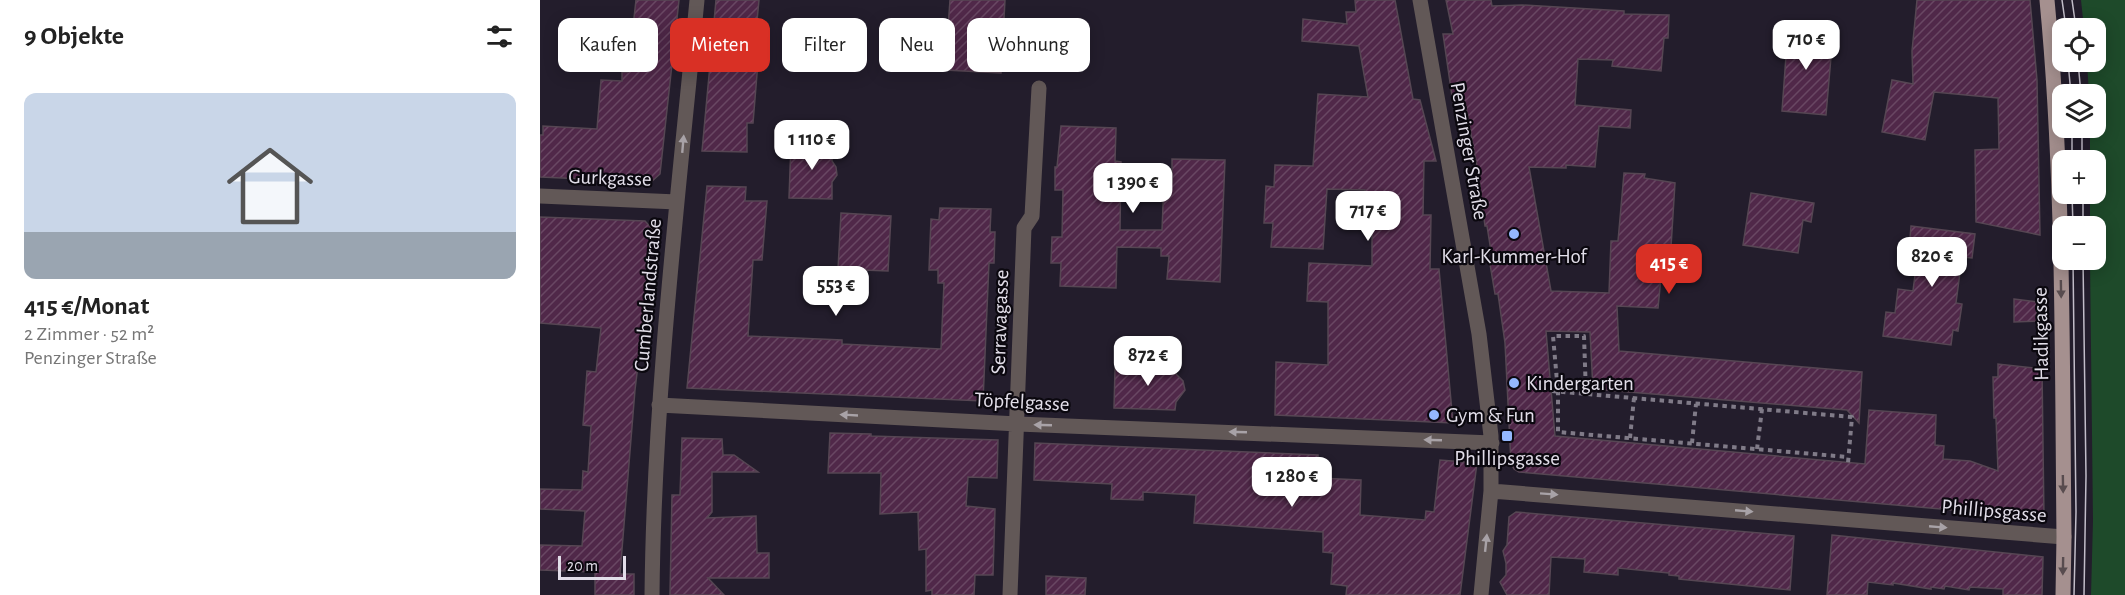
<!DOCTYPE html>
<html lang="de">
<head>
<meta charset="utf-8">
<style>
  body { margin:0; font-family:"Alegreya Sans",sans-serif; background:#f6f6f6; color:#222; height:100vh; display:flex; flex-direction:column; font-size:22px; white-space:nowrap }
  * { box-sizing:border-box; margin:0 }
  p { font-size:20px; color:#767676 }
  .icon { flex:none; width:33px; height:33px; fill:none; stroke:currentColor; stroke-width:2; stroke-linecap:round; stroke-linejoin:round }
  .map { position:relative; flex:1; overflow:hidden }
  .details { display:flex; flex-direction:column; background:#fff; width:540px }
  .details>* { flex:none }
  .guide { position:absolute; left:18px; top:18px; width:570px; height:54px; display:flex; gap:12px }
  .fabs { position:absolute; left:1512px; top:18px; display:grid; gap:12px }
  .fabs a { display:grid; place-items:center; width:54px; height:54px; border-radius:12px; background:#fff; box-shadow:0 3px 15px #0003; font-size:30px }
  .scale { position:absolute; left:18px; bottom:15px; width:68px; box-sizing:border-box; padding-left:6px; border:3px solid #e2dee9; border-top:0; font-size:16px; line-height:21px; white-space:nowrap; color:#e2dee9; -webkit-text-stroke:4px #0b080f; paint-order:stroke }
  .price { position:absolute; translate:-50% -51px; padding:0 14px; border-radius:12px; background:#fff; color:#222; font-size:20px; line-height:39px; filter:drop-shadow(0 2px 3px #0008) }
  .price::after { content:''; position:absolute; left:50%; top:36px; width:18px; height:14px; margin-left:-9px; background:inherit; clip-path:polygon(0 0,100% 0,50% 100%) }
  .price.current { background:#d93025; color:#fff }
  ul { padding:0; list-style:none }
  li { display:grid; align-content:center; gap:12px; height:318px; padding:0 24px }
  li span { display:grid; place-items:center; height:186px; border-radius:12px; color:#555 }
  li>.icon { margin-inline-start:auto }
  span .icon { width:108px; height:108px; fill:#fffc; stroke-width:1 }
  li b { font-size:26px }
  h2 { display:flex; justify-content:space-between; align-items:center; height:72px; padding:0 24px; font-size:26px }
  .chip { padding:0 21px; border-radius:12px; background:#fff; box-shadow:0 3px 15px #0003; font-size:21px; line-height:54px }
  .chip.current { background:#d93025; color:#fff }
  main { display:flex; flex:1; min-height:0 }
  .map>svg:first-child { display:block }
</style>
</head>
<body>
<main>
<section class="details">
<h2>9 Objekte<svg class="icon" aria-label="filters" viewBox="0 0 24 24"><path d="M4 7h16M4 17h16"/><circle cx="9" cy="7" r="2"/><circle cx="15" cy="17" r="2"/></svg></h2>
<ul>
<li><span style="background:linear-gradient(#c9d6e8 75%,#9aa5b1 0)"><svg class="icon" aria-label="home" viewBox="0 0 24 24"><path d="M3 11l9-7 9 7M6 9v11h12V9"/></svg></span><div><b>415 €/Monat</b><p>2 Zimmer · 52 m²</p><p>Penzinger Straße</p></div></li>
</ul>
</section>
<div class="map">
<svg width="1585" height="595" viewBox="0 0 1585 595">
  <defs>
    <pattern id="building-hatch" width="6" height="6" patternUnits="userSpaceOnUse" patternTransform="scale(1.5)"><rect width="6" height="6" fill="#502849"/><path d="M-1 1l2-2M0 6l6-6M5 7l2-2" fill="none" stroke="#694763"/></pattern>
  </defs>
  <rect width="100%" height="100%" fill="#231d2c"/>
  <path fill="#1e4a2a" d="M1541,0H1585V595H1551L1553,521L1550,260H1556V226H1550V194H1556V160H1550V128H1556V94H1549L1547,62H1556V28H1544Z"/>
  <path fill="url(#building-hatch)" stroke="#564653" stroke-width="1.5" d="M96,0H139L120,174L111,182L0,177V135H3V126L57,129L61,80L82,81V72H88Z
    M176,0H219L213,62H218L213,123H207V152L162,151Z
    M410,0H465L461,73L405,70Z
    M815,0H855L873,99L880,100L896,161H884L883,215H891L890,269H899L913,423L735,415L736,362L788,365V302L767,301L769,263L832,266V212H830V203H825V190L787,189L783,249L731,247L733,223H724L726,186L734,187L735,165L773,166L778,94L828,97L819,46L762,41L763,19L807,24L806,12H816Z
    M906,0H951L952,6L982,5L1084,11V14L1129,15L1128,38H1124L1121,71L1072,66L1073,60L1038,59L1035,105L1091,110L1090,128L1059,126L1055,167L1026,165V168L989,167L1011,291L1069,293L1071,241H1078L1084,173L1105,174L1104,178L1135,183L1131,247H1124L1118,308L1077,306L1079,351L1322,372L1319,423L1307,410L1053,389L1050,332L1006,331L1015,436L1325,464L1329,410L1396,415L1395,445L1404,446L1403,459L1430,461L1458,471L1456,418H1454L1453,377H1458V364L1502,369L1504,518L979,472L974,469L971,463L965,343L958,294H955L950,264H953L947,226H945L938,171L925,102L913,103L903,34H913Z
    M1377,0H1490L1497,80L1500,235L1436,222L1435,150L1459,149L1458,98L1394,92L1385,140L1342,132L1352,80L1373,84L1372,51Z
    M1249,30L1293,34L1286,115L1242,111L1246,56L1237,55L1239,34L1249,35Z
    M521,126L576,128L575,161L581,162L580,230H622L624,181L632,182V159L685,160L680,282L627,279L629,256H621V248L577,247L576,288L520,286L521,263H511L512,237H522L523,190H515V167H517Z
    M251,143L292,144V161L296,167L297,175L292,182V199L249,198Z
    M167,186L206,187L205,201H227L222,260H213L208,336L302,340V344L401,349L404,283H398V270H389L391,219L399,220L400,208L451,209L450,232H455L454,263H449L443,401L147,388Z
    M1211,193L1274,203L1271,222L1263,220L1258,253L1203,245Z
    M301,213L351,216L348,271L298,269Z
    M0,217L105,221L114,231L95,390L80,574H94V595H55V572L0,570V545L42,546L45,511L0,509V489L42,490L43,471L48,472L51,426L43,425L47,371L56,372L61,328L0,323Z
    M1371,226L1435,234L1432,258L1422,257L1416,303L1422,304L1418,331L1413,330L1411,345L1343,336L1346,312L1355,313L1358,289L1373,291L1378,251L1369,250Z
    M1474,299L1497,302V321L1474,322Z
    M603,361L637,363L636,374L643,381L645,390L636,402L635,410L574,408L575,369L603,370Z
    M290,433L331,434V436L458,440L457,478L428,477L426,506L455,509L453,575H435L434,595H392V590L386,591V549L379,550L378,512L340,514L341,473H288Z
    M142,438L182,439L183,455H194L218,472H172V512L167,518L216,516L217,553H229V578H168L184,595H130L132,495H140Z
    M495,443L778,455V478L821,480L820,515L885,520L886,511L894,512L900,460L937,463L920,595H806L807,586L791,584L793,553L783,552V532L654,523L656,495L603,492V500L571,499L572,484L494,480Z
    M976,512L1254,536L1250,590L1139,579V576L1129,575V573L1078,568V575L1044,572L1045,559L1011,557L1009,595H967L960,582L966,575V563L963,551L967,545L969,517Z
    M1292,535L1503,557L1502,595H1463V589L1430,587L1429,590L1405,586L1404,589L1391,587V589L1353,583V585L1328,582L1327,595H1287Z
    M506,576L546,578L545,595H506Z"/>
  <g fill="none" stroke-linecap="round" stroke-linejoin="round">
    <path stroke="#807b88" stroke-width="4" stroke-dasharray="4.5 4.5" stroke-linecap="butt" d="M1012,391L1312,417L1308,463
      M1046,394L1044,336H1013L1018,392V432L1308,457
      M1090,438L1094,398
      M1152,443L1156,404
      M1217,449L1222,409"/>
    <path stroke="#625857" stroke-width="15" d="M880,0L939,334L951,436V491L941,595
      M0,196L137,202
      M119,405L478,424L952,443
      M951,491L1524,537
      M112,595C114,396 138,198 157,0
      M470,595L484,228L492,216L499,88"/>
    <path stroke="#a5908f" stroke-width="15" d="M1507,0C1524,178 1522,358 1524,537L1523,595"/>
    <path stroke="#c2bdc9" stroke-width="1.5" d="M1522,0L1526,28
      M1532,0L1536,28
      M1528,62L1531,94
      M1538,62L1541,94
      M1532,128V160
      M1542,128V160
      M1532,194L1533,226
      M1543,194V226
      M1533,260L1536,512L1534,595
      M1543,260L1546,476L1544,595"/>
  </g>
  <defs><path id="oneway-solid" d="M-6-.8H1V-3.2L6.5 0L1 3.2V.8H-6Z" transform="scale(1.5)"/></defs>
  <g fill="#a8a2a7">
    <use href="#oneway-solid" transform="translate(143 144) rotate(-85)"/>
    <use href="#oneway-solid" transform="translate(309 415) rotate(-177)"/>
    <use href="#oneway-solid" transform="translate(503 425) rotate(-178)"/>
    <use href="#oneway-solid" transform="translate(698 432) rotate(-178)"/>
    <use href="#oneway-solid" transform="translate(893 440) rotate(-178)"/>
    <use href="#oneway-solid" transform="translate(1009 494) rotate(4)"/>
    <use href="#oneway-solid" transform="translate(1204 511) rotate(5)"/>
    <use href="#oneway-solid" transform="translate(1398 527) rotate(5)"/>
    <use href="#oneway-solid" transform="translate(946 543) rotate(-84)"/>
  </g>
  <g fill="#584c4f">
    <use href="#oneway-solid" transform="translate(1521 289) rotate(89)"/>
    <use href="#oneway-solid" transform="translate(1523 484) rotate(89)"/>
    <use href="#oneway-solid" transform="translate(1523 566) rotate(91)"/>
  </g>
  <g fill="#94b7fd" stroke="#0b080f" stroke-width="2">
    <circle cx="974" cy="234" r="6"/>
    <circle cx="974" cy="383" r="6"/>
    <circle cx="894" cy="415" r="6"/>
    <rect x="961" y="430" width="12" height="12" rx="3"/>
  </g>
  <g text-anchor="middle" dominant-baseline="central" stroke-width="4.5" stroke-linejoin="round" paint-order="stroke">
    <g font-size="21" fill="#e2dee9" stroke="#0b080f">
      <text transform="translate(929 151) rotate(80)">Penzinger Straße</text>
      <text transform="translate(70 178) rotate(2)">Gurkgasse</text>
      <text transform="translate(108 295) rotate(-85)">Cumberlandstraße</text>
      <text transform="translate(460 322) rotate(-88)">Serravagasse</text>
      <text transform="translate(1501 334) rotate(-91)">Hadikgasse</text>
      <text transform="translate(482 402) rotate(3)">Töpfelgasse</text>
      <text transform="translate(1454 511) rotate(5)">Phillipsgasse</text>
    </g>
    <g font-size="21" fill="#e2dee9" stroke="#0b080f">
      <text x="974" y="256">Karl-Kummer-Hof</text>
      <text x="986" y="383" text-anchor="start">Kindergarten</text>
      <text x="906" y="415" text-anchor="start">Gym &amp; Fun</text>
      <text x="967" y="458">Phillipsgasse</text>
    </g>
  </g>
</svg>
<div class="fabs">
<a><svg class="icon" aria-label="locate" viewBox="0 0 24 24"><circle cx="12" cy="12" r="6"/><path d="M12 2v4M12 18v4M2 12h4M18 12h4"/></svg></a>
<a><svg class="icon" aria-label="layers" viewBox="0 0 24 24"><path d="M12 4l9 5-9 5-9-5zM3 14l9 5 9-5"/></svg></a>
<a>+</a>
<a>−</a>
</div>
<div class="scale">20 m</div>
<b class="price" style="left:1266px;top:71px">710 €</b>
<b class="price" style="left:272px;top:171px">1 110 €</b>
<b class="price" style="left:593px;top:214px">1 390 €</b>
<b class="price" style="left:828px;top:242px">717 €</b>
<b class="price" style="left:1392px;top:288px">820 €</b>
<b class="price current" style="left:1129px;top:295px">415 €</b>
<b class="price" style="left:296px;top:317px">553 €</b>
<b class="price" style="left:608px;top:387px">872 €</b>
<b class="price" style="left:752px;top:508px">1 280 €</b>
<div class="guide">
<a class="chip">Kaufen</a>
<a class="chip current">Mieten</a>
<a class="chip">Filter</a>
<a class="chip">Neu</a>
<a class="chip">Wohnung</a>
</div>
</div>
</main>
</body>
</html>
